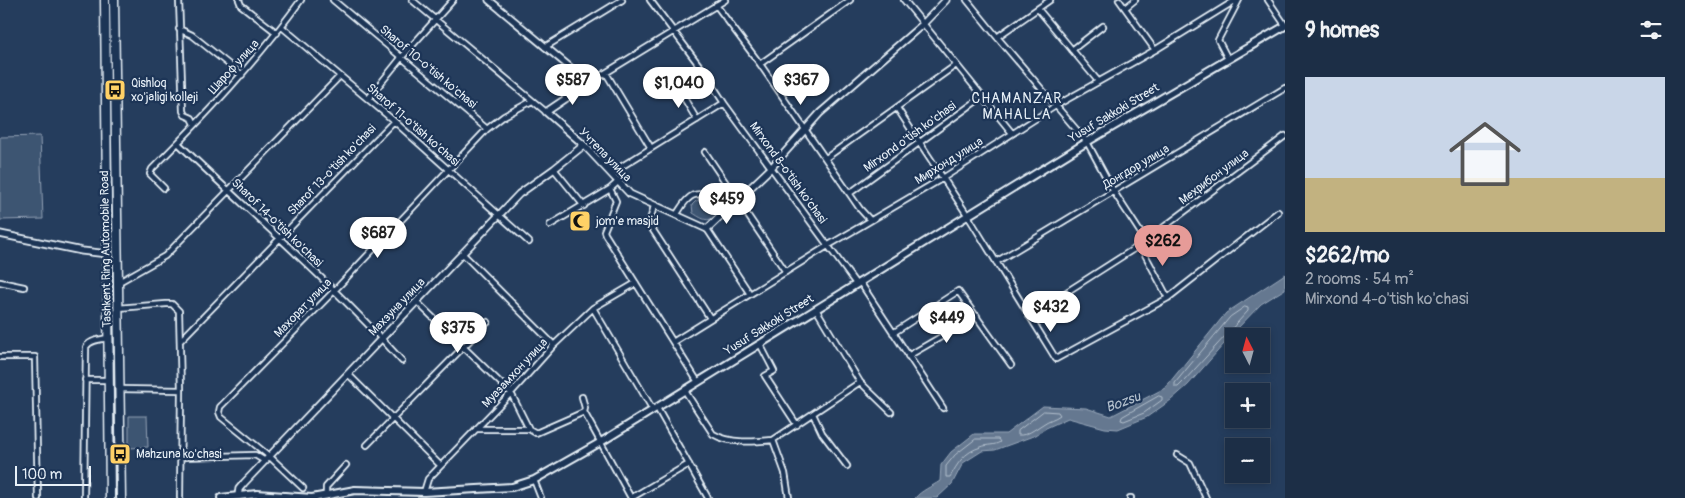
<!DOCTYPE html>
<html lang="en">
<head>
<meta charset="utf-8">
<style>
  body { margin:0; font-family:Pangolin,sans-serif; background:#25364d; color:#f1f3f6; height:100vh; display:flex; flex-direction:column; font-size:19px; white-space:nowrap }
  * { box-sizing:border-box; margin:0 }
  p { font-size:16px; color:#a0a8b3 }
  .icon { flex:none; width:28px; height:28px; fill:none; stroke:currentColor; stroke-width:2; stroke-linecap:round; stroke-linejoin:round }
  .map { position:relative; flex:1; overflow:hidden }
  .side { display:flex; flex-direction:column; background:#1c2e46; width:400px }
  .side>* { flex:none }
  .needle { width:32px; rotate:354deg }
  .tools { position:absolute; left:1225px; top:328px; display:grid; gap:10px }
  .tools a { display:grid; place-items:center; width:45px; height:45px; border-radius:0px; background:#1c2e46; box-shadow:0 2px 8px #0003,0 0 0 1px #3a4a5f; font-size:25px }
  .scale { position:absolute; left:15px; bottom:12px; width:76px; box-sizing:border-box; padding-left:5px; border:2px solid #e8f1f8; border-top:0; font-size:14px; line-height:18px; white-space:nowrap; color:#e8f1f8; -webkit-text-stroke:4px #1d3557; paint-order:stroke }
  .price { position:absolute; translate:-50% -42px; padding:0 11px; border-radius:18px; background:#fff; color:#222; font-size:16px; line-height:32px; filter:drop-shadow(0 1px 2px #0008) }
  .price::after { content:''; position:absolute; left:50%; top:30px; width:15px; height:11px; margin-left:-8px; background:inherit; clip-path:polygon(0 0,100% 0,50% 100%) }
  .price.selected { background:#e69b98; color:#111 }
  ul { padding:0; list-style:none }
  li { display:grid; align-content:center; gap:10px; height:265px; padding:0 20px }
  li span { display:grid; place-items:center; height:155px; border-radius:0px; color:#555 }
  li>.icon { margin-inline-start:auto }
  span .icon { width:90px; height:90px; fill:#fffc; stroke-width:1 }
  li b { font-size:21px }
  h2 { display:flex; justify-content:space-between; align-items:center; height:60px; padding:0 20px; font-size:21px }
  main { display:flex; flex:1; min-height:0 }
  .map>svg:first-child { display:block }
</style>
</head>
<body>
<main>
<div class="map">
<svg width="1285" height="498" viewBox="0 0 1285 498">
  <rect width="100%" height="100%" fill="#253d5d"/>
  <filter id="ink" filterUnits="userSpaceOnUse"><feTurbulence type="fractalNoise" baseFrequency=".02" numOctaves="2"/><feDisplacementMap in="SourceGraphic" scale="10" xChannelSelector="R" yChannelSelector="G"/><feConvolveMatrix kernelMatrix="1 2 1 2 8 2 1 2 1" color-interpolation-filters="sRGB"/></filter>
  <g filter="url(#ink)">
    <path fill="#3e5472" stroke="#93a2b5" d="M40,136L43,219L0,220V137Z
      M698,200L715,208L716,215C708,224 701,218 693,213L692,205L696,201Z
      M129,416H147L148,447L129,448Z"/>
    <path fill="#657890" stroke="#99a8ba" d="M1285,274V289L1261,304L1238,328L1188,385L1171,400L1147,417L1118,429L1105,428L1068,418L1046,428L1036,435L995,450L982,451L963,463L952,484L937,498H915C922,490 931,487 940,481L941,465L951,452L974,434H1006L1043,406L1086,408L1111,416L1165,388L1226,313Z"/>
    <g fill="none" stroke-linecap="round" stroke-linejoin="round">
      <path stroke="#b4c1ce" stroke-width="1" d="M1245,307L1248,308V311L1184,381L1178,387H1175V383L1230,317Z
        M1159,396L1162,397V400L1144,413L1124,421L1121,420L1122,417Z
        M1044,411L1058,412L1060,415C1055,419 1048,420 1043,424C1035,429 1027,436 1018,435V431Z
        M976,439H998L1000,442C994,446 988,444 981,447C964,452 958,463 950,477H946V466L955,455Z"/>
      <g stroke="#e8f1f8" stroke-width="8">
        <path id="minor" d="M179,0L183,111L185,115L192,118L195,124
          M239,0L241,5L277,33
          M333,0L487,129
          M412,0L546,112
          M650,0L702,69L724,103L856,284
          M904,0L1012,133
          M967,0L997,37L1087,142L1114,192L1146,241
          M1119,0L1155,50
          M1268,0L1285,25
          M716,5L760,64L860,209L870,220
          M1125,8L1135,0
          M1038,9L1098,81
          M282,27L394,121L529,242
          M179,29L192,35L242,75
          M997,37L1050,0
          M545,47L622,0
          M1072,50L1103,26
          M1228,59L1218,40L1239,0
          M760,64L850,0
          M606,73L651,148
          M589,83L725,0
          M678,88L697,120
          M368,99L401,58L453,0
          M897,108L968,216L1056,359L1168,298L1278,212
          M178,143C253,215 333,284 402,361
          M705,152L786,272
          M826,158L956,65
          M554,169L584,206
          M611,173L724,103
          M164,188L150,174L152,169C205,116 257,61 301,0
          M610,189L616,201L604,231L605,234L698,382
          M850,193L982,97
          M654,206L649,224L710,318
          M676,215C680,210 683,203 688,199C699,187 720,201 732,206
          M550,225L610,189L619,181
          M707,229L750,294
          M1140,245L1168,298
          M463,254L554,345
          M996,262L1285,88
          M0,282L24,287
          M119,282L165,256L340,76
          M860,282L943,408
          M417,302L511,393L529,429
          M118,308L166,304H172L179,311L181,390L180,498
          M593,308L653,410
          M816,309L860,382L891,412
          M1029,316L1140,245L1285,136
          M893,333L958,291L1011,365
          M180,341L394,121
          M673,342L829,245L943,178L1057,105L1155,50L1236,0
          M760,344L774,371L765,376L797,425
          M908,356L977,316
          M0,357H35L38,498
          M348,374L440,465
          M85,380H109
          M119,389L181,390
          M685,391L713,434C730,444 754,442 773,440L860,382
          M582,397L585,408L584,412L631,498
          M657,408L708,498
          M813,414L822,433L847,466
          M476,429H529L536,433L584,412
          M773,440L785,473L789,498
          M367,445L488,322
          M1177,455L1190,463L1206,498
          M181,457L255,455L265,461
          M534,480L541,498
          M303,488L269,456L221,417L219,412L220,407L334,291L487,129L504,116L532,101
          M424,492L428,479L511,393L554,345L593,308L636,283
          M326,496V487L346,465
          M84,498L86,347C90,340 101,339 109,338
          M631,498L689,464
          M1130,498H1131"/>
      </g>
      <g stroke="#e8f1f8" stroke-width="9">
        <path id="tertiary" d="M489,0L589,83L546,112L584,145L630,194L707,229L771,168L820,113L923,24L946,0
          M0,234L82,251L108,254
          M238,496L239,489L244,483L519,194L554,169L584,145"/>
      </g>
      <g stroke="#e8f1f8" stroke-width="10">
        <path id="secondary" d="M221,498L257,494L312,498L355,490L424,492L512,487L534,480L601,442L1087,142L1285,26"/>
      </g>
      <g stroke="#e8f1f8" stroke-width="11">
        <path id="trunk" d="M105,0L110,498
          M114,0L121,498"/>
      </g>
      <use href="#minor" stroke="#1d3557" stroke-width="4.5"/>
      <use href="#tertiary" stroke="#1d3557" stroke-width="5.5"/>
      <use href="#secondary" stroke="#1d3557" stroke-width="6"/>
      <use href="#trunk" stroke="#1d3557" stroke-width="8"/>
    </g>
  </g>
  <defs>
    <g id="bus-square" transform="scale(1.125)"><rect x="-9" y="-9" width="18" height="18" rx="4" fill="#ffd166" stroke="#1d3557"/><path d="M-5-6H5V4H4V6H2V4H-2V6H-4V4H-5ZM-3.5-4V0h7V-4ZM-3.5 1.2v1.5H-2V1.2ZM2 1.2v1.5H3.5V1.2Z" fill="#111"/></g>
    <g id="mosque-square" transform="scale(1.125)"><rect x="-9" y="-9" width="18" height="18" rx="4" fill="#ffd166" stroke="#1d3557"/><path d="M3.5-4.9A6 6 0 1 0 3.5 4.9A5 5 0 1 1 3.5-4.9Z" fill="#111"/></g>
  </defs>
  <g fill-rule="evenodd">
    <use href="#bus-square" x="115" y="90"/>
    <use href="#mosque-square" x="580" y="221"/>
    <use href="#bus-square" x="120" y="454"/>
  </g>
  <g text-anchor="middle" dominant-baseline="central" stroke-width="4.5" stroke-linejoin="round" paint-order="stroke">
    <g font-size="12" fill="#e8f1f8" stroke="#1d3557">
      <text transform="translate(234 67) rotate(-48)">Шароф улица</text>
      <text transform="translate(428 67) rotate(40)">Sharof 10-o'tish ko'chasi</text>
      <text transform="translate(1114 113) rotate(-31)">Yusuf Sakkoki Street</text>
      <text transform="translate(413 125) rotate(41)">Sharof 11-o'tish ko'chasi</text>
      <text transform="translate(910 137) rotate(-36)">Mirxond o'tish ko'chasi</text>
      <text transform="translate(605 155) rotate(46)">Учтепа улица</text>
      <text transform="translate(949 161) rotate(-32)">Мирхонд улица</text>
      <text transform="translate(1136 167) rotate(-31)">Донгдор улица</text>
      <text transform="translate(332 170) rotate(-46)">Sharof 13-o'tish ko'chasi</text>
      <text transform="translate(788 173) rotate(54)">Mirxond 8-o'tish ko'chasi</text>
      <text transform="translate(1214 177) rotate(-37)">Мехрибон улица</text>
      <text transform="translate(277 223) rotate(44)">Sharof 14-o'tish ko'chasi</text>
      <text transform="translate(106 249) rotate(-91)">Tashkent Ring Automobile Road</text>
      <text transform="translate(397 307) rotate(-46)">Махзуна улица</text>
      <text transform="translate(303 308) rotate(-46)">Махорат улица</text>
      <text transform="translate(769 325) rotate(-32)">Yusuf Sakkoki Street</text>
      <text transform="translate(515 373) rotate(-47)">Муазамхон улица</text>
    </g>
    <g font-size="12" fill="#e8f1f8" stroke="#1d3557" text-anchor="start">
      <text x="131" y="83">Qishloq<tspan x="131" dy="14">xo'jaligi kolleji</tspan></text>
      <text x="596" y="221">jom'e masjid</text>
      <text x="136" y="454">Mahzuna ko'chasi</text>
    </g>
    <g font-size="14" letter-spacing="1" fill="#e8f1f8" stroke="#1d3557">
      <text x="1017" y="98">CHAMANZAR<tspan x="1017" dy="16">MAHALLA</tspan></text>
    </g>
    <g font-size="14" font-style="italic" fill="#b4c1ce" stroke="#1d3557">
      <text transform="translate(1123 402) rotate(-20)">Bozsu</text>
    </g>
  </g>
</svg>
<div class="tools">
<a><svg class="needle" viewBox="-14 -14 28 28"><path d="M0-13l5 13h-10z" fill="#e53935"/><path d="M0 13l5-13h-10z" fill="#a0a8b3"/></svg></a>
<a>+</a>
<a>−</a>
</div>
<div class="scale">100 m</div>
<b class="price" style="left:573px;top:106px">$587</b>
<b class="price" style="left:801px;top:106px">$367</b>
<b class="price" style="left:679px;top:109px">$1,040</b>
<b class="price" style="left:727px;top:225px">$459</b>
<b class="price" style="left:378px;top:259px">$687</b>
<b class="price selected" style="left:1163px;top:267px">$262</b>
<b class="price" style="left:1051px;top:333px">$432</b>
<b class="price" style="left:947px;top:344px">$449</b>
<b class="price" style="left:458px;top:354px">$375</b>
</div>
<section class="side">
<h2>9 homes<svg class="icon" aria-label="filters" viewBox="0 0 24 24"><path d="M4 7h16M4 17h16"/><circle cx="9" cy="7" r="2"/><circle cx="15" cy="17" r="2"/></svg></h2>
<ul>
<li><span style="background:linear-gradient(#c9d6e8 65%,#c2b280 0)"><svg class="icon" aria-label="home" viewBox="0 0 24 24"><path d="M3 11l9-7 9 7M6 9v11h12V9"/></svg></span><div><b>$262/mo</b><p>2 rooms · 54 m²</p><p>Mirxond 4-o'tish ko'chasi</p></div></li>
</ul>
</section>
</main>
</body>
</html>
